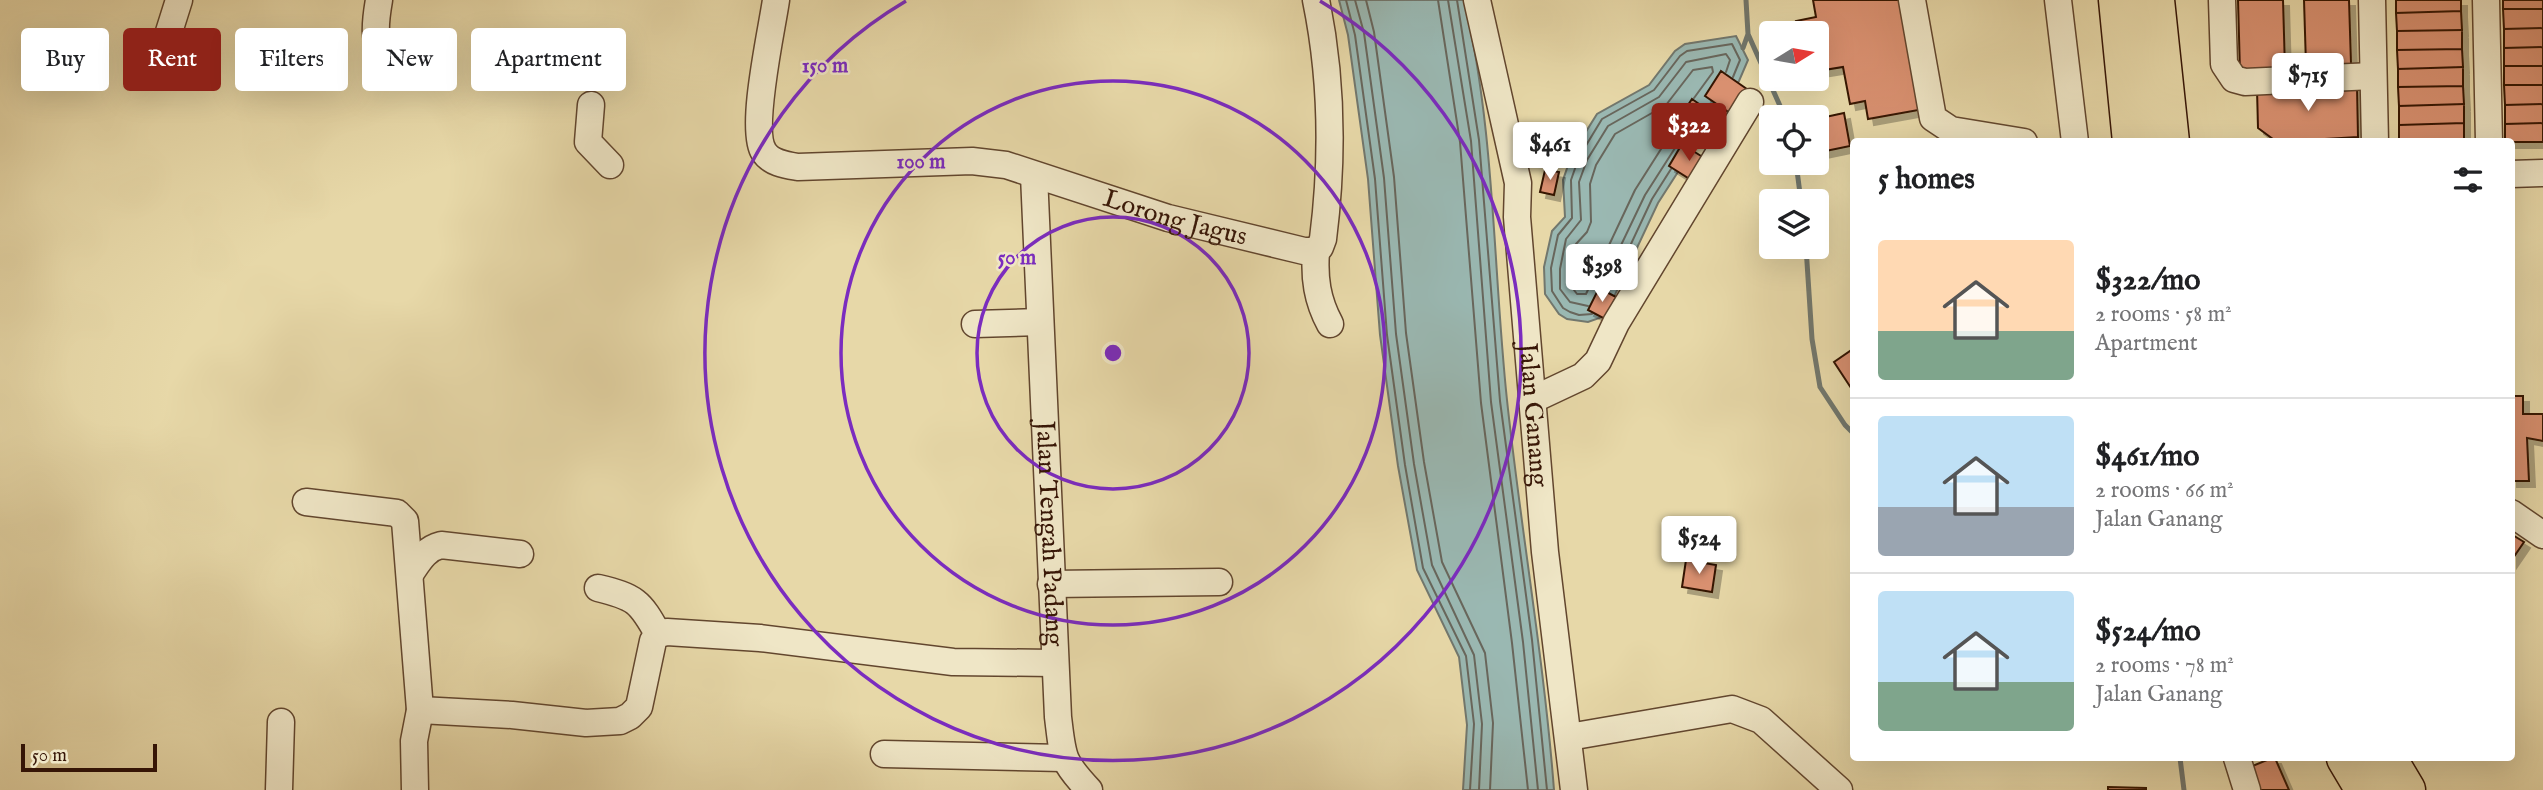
<!DOCTYPE html>
<html lang="en">
<head>
<meta charset="utf-8">
<style>
  body { margin:0; font-family:"IM FELL English",serif; background:#f6f6f6; color:#202124; height:100vh; display:flex; flex-direction:column; font-size:26px; white-space:nowrap }
  * { box-sizing:border-box; margin:0 }
  p { font-size:23px; color:#757577 }
  .icon { flex:none; width:38px; height:38px; fill:none; stroke:currentColor; stroke-width:2; stroke-linecap:round; stroke-linejoin:round }
  .map { position:relative; flex:1; overflow:hidden }
  .details { position:absolute; left:1850px; top:138px; width:665px; height:623px; display:flex; flex-direction:column; background:#fff; border-radius:7px; box-shadow:0 7px 28px #0002 }
  .details>* { flex:none }
  .hud { position:absolute; left:21px; top:28px; width:665px; height:63px; display:flex; gap:14px }
  .needle { width:46px; rotate:79deg }
  .buttons { position:absolute; left:1759px; top:21px; display:grid; gap:14px }
  .buttons a { display:grid; place-items:center; width:70px; height:70px; border-radius:7px; background:#fff; box-shadow:0 7px 28px #0002; font-size:35px }
  .scale { position:absolute; left:21px; bottom:18px; width:136px; box-sizing:border-box; padding-left:7px; border:4px solid #361506; border-top:0; font-size:19px; line-height:24px; white-space:nowrap; color:#361506; -webkit-text-stroke:5px #efe6c6; paint-order:stroke }
  .price { position:absolute; translate:-50% -60px; padding:0 16px; border-radius:7px; background:#fff; color:#222; font-size:23px; line-height:46px; filter:drop-shadow(0 2px 4px #0008) }
  .price::after { content:''; position:absolute; left:50%; top:42px; width:21px; height:16px; margin-left:-10px; background:inherit; clip-path:polygon(0 0,100% 0,50% 100%) }
  .price.selected { background:#8f2418; color:#fff }
  ul { padding:0; list-style:none }
  li { display:flex; align-items:center; gap:21px; height:175px; padding:0 28px }
  li+li { border-top:2px solid #e0e0e0 }
  li span { display:grid; place-items:center; flex:none; width:196px; height:140px; border-radius:7px; color:#555 }
  li>.icon { margin-inline-start:auto }
  span .icon { width:84px; height:84px; fill:#fffc; stroke-width:1 }
  li b { font-size:30px }
  h2 { display:flex; justify-content:space-between; align-items:center; height:84px; padding:0 28px; font-size:30px }
  .chip { padding:0 24px; border-radius:7px; background:#fff; box-shadow:0 7px 28px #0002; font-size:24px; line-height:63px }
  .chip.selected { background:#8f2418; color:#fff }
  .map>svg:first-child { display:block }
</style>
</head>
<body>
<div class="map">
<svg width="2543" height="790" viewBox="0 0 2543 790">
  <defs>
    <filter id="shadow"><feDropShadow dx="6" dy="6" stdDeviation="0" flood-color="#0004"/></filter>
  </defs>
  <rect width="100%" height="100%" fill="#e7d8a8"/>
  <filter id="stains"><feTurbulence type="fractalNoise" baseFrequency=".00286" numOctaves="4"/><feColorMatrix values="0 0 0 0 .2 0 0 0 0 .09 0 0 0 0 .02 0 0 0 .5 -.17"/></filter>
  <radialGradient id="worn" r=".72"><stop offset=".6" stop-color="#630" stop-opacity="0"/><stop offset="1" stop-color="#630" stop-opacity=".3"/></radialGradient>
  <path fill="#9ab8b2" stroke="#72776d" stroke-width="2" d="M1339,0H1464C1495,128 1493,269 1507,400C1521,531 1544,659 1554,790H1463L1467,725L1459,657L1417,570L1398,466L1380,335L1368,179L1348,35Z
    M1736,36L1748,60L1739,81L1714,116L1658,203L1605,316L1588,322L1567,319L1559,314L1545,294L1544,267L1552,231L1565,217L1563,180L1572,154L1597,114L1649,85L1675,51L1685,44Z"/>
  <g fill="none" stroke-linecap="round" stroke-linejoin="round">
    <path stroke="#68665c" stroke-width="2" d="M1346,0L1355,35L1375,179L1387,335L1405,465L1423,568L1466,656L1474,724L1470,790
      M1355,0L1364,33L1384,178L1396,334L1414,464L1432,565L1474,655L1482,724L1479,790
      M1366,0L1374,32L1394,177L1406,333L1424,462L1442,562L1485,653L1493,723L1490,790
      M1438,0L1460,142L1481,403L1512,643L1528,790
      M1448,0L1471,141L1491,402L1523,642L1538,790
      M1457,0L1479,140L1500,401L1532,640L1547,790
      M1682,116L1635,190L1586,294H1577L1571,286V270L1576,244L1587,232L1591,222L1590,184L1596,165L1615,134L1666,105L1693,70L1712,67L1713,72L1694,98
      M1601,287L1645,195L1684,134
      M1609,291L1652,199L1671,169
      M1588,306L1570,302L1560,289V269L1566,239L1581,220L1579,182L1587,160L1608,126L1659,97L1686,62L1726,54L1730,60L1726,72
      M1592,314L1579,315L1570,312L1563,308L1552,291L1551,268L1558,235L1572,218L1571,180L1579,157L1602,119L1654,90L1680,56L1687,51L1732,44L1740,60L1733,77"/>
    <path stroke="#72776d" stroke-width="5" d="M1748,34L1785,117
      M1743,48L1748,34L1746,0
      M1796,163L1801,201
      M1806,247L1812,339L1820,387L1845,425L1853,433
      M2180,758L2184,790"/>
  </g>
  <path fill="#d99070" stroke="#361506" stroke-width="2" filter="url(#shadow)" d="M1813,0H1905L1924,109L1868,119L1865,101L1850,104L1843,67L1824,70L1821,56H1816V33H1798L1796,21L1816,17Z
    M2238,0H2283L2285,69L2240,72Z
    M2304,0H2349L2351,64L2306,65Z
    M2396,0H2461V11L2396,13Z
    M2503,0H2543V9H2503Z
    M2503,9H2543V28L2504,29Z
    M2461,11L2462,30L2397,31L2396,13Z
    M2543,28V47L2504,48V29Z
    M2462,30V49L2397,50V31Z
    M2543,47V66H2504V48Z
    M2462,49L2463,67L2398,69L2397,50Z
    M2504,66H2543V85H2504Z
    M2463,67V86L2398,87V69Z
    M1721,71L1754,94L1737,118L1705,96Z
    M2504,85H2543V104L2505,105Z
    M2357,86L2358,137L2277,142L2258,128L2257,89Z
    M2463,86L2464,104L2399,106L2398,87Z
    M1692,99L1726,123L1708,148L1680,129L1687,118L1682,114Z
    M2464,104V123L2399,125V106Z
    M2543,104V123L2505,124V105Z
    M1844,113L1850,146L1816,153V119Z
    M2464,123V142H2399V125Z
    M2543,123V142H2505V124Z
    M1682,144L1709,161L1696,183L1669,166Z
    M1545,170L1559,172L1554,195L1540,192Z
    M1599,288L1616,297L1605,319L1588,310Z
    M1853,349V391L1834,362Z
    M2511,396H2523V414H2543V441L2527,438L2529,481H2511Z
    M2511,534L2524,542L2511,561Z
    M1686,560L1716,565L1712,592L1682,587Z
    M2272,758H2275L2289,790H2254L2245,769Z
    M2108,787L2146,788V790H2108Z"/>
  <g fill="none" stroke-linecap="round" stroke-linejoin="round">
    <g stroke="#62462e" stroke-width="29">
      <g id="minor">
        <path d="M379,0C375,23 373,41 384,62"/>
        <path id="s1" d="M776,0C772,29 749,130 764,152C771,163 786,165 798,167L972,161L1006,165L1168,218L1304,251H1316"/>
        <path d="M1316,0C1332,78 1333,160 1323,239L1320,247L1316,251"/>
        <path id="s2" d="M1477,0L1518,183L1517,217L1545,552L1574,790"/>
        <path d="M1912,0L1933,118L1951,130L2024,142"/>
        <path d="M2058,0L2075,142"/>
        <path d="M2222,0L2224,64L2234,79L2245,82L2373,76"/>
        <path d="M2372,0L2375,142"/>
        <path d="M2486,0L2489,142"/>
        <path d="M168,35L179,0"/>
        <path d="M591,105L588,142L610,165"/>
        <path d="M2511,174L2543,173"/>
        <path id="s3" d="M1034,175L1058,717C1063,757 1061,760 1089,790"/>
        <path d="M1316,251C1314,278 1317,300 1330,324"/>
        <path d="M975,324L1040,322"/>
        <path d="M1532,400L1583,376L1598,361L1616,323L1750,102"/>
        <path d="M306,502L397,513L405,521L420,710L414,741L415,790"/>
        <path d="M2511,513L2543,535"/>
        <path d="M410,574C419,561 425,549 441,545L520,554"/>
        <path d="M1051,584L1219,582"/>
        <path d="M598,588C635,597 640,601 658,634"/>
        <path d="M420,710L512,715L586,723L620,721L630,716L639,707L653,641L658,634L667,632L760,638L953,662L1054,663"/>
        <path d="M1569,737L1732,709L1761,720L1839,790"/>
        <path d="M884,754L1063,758"/>
        <path d="M2237,758L2247,790"/>
        <path d="M279,790L281,722"/>
      </g>
    </g>
    <g stroke="#361506" stroke-width="41">
      <path id="highway" d="M2118,0L2132,142
        M2155,0L2170,142
        M2346,758L2365,790
        M2387,758L2406,790"/>
    </g>
    <use href="#minor" stroke="#efe6c6" stroke-width="26"/>
    <use href="#highway" stroke="#e7d8a8" stroke-width="38"/>
  </g>
  <g fill="none" stroke="#7b2cbf" stroke-width="3.5">
    <circle cx="1113" cy="353" r="136"/>
    <circle cx="1113" cy="353" r="272"/>
    <path d="M1320 1A408 408 0 1 1 906 1"/>
  </g>
  <g text-anchor="middle" dominant-baseline="central" stroke-width="5" stroke-linejoin="round" paint-order="stroke">
    <g font-size="26" fill="#361506" stroke="#efe6c6">
      <text stroke="none"><textPath href="#s1" startOffset="578">Lorong Jagus</textPath></text>
      <text stroke="none"><textPath href="#s2" startOffset="420">Jalan Ganang</textPath></text>
      <text stroke="none"><textPath href="#s3" startOffset="359">Jalan Tengah Padang</textPath></text>
    </g>
  </g>
  <circle cx="1113" cy="353" r="10" fill="#7b2cbf" stroke="#efe6c6" stroke-width="3.5"/>
  <g font-size="21" text-anchor="middle" font-weight="bold" fill="#7b2cbf" stroke="#efe6c6" stroke-width="5" stroke-linejoin="round" paint-order="stroke">
    <text x="825" y="72">150 m</text>
    <text x="921" y="168">100 m</text>
    <text x="1017" y="264">50 m</text>
  </g>
  <rect width="100%" height="100%" filter="url(#stains)"/>
  <rect width="100%" height="100%" fill="url(#worn)"/>
</svg>
<div class="buttons">
<a><svg class="needle" viewBox="-14 -14 28 28"><path d="M0-13l5 13h-10z" fill="#e53935"/><path d="M0 13l5-13h-10z" fill="#757577"/></svg></a>
<a><svg class="icon" aria-label="locate" viewBox="0 0 24 24"><circle cx="12" cy="12" r="6"/><path d="M12 2v4M12 18v4M2 12h4M18 12h4"/></svg></a>
<a><svg class="icon" aria-label="layers" viewBox="0 0 24 24"><path d="M12 4l9 5-9 5-9-5zM3 14l9 5 9-5"/></svg></a>
</div>
<div class="scale">50 m</div>
<b class="price" style="left:2308px;top:113px">$715</b>
<b class="price selected" style="left:1689px;top:163px">$322</b>
<b class="price" style="left:1550px;top:182px">$461</b>
<b class="price" style="left:1602px;top:304px">$398</b>
<b class="price" style="left:1699px;top:576px">$524</b>
<div class="hud">
<a class="chip">Buy</a>
<a class="chip selected">Rent</a>
<a class="chip">Filters</a>
<a class="chip">New</a>
<a class="chip">Apartment</a>
</div>
<section class="details">
<h2>5 homes<svg class="icon" aria-label="filters" viewBox="0 0 24 24"><path d="M4 7h16M4 17h16"/><circle cx="9" cy="7" r="2"/><circle cx="15" cy="17" r="2"/></svg></h2>
<ul>
<li><span style="background:linear-gradient(#ffd9b3 65%,#7fa58c 0)"><svg class="icon" aria-label="home" viewBox="0 0 24 24"><path d="M3 11l9-7 9 7M6 9v11h12V9"/></svg></span><div><b>$322/mo</b><p>2 rooms · 58 m²</p><p>Apartment</p></div></li>
<li><span style="background:linear-gradient(#bfe0f5 65%,#9aa5b1 0)"><svg class="icon" aria-label="home" viewBox="0 0 24 24"><path d="M3 11l9-7 9 7M6 9v11h12V9"/></svg></span><div><b>$461/mo</b><p>2 rooms · 66 m²</p><p>Jalan Ganang</p></div></li>
<li><span style="background:linear-gradient(#bfe0f5 65%,#7fa58c 0)"><svg class="icon" aria-label="home" viewBox="0 0 24 24"><path d="M3 11l9-7 9 7M6 9v11h12V9"/></svg></span><div><b>$524/mo</b><p>2 rooms · 78 m²</p><p>Jalan Ganang</p></div></li>
</ul>
</section>
</div>
</body>
</html>
